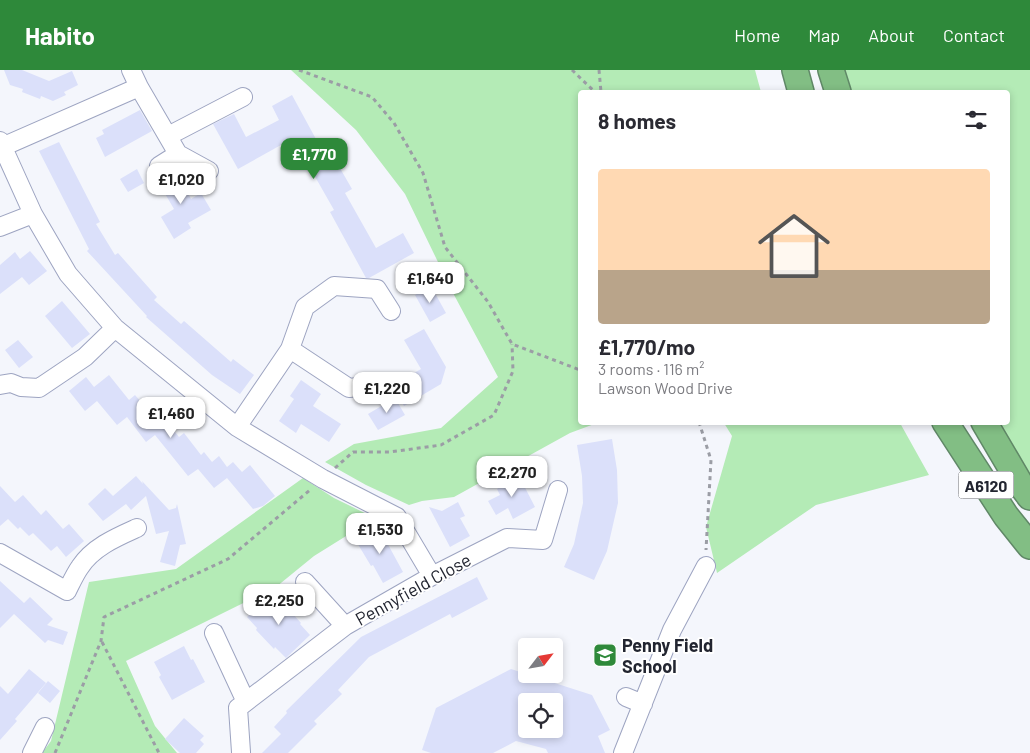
<!DOCTYPE html>
<html lang="en">
<head>
<meta charset="utf-8">
<style>
  body { margin:0; font-family:Barlow,sans-serif; background:#f7f7f7; color:#2b2b33; height:100vh; display:flex; flex-direction:column; font-size:19px; white-space:nowrap }
  * { box-sizing:border-box; margin:0 }
  p { font-size:16px; color:#7c7c81 }
  .icon { flex:none; width:28px; height:28px; fill:none; stroke:currentColor; stroke-width:2; stroke-linecap:round; stroke-linejoin:round }
  .map { position:relative; flex:1; overflow:hidden }
  .panel { position:absolute; left:578px; top:20px; width:432px; height:335px; display:flex; flex-direction:column; background:#fff; border-radius:5px; box-shadow:0 2px 8px #0003 }
  .panel>* { flex:none }
  .needle { width:32px; rotate:59deg }
  .tools { position:absolute; left:518px; top:568px; display:grid; gap:10px }
  .tools a { display:grid; place-items:center; width:45px; height:45px; border-radius:5px; background:#fff; box-shadow:0 2px 8px #0003; font-size:25px }
  .price { position:absolute; translate:-50% -42px; padding:0 11px; border-radius:10px; background:#fff; color:#222; font-size:16px; line-height:32px; filter:drop-shadow(0 1px 2px #0008) }
  .price::after { content:''; position:absolute; left:50%; top:30px; width:15px; height:11px; margin-left:-8px; background:inherit; clip-path:polygon(0 0,100% 0,50% 100%) }
  .price.on { background:#2e893a; color:#fff }
  ul { padding:0; list-style:none }
  li { display:grid; align-content:center; gap:10px; height:265px; padding:0 20px }
  li span { display:grid; place-items:center; height:155px; border-radius:5px; color:#555 }
  li>.icon { margin-inline-start:auto }
  span .icon { width:90px; height:90px; fill:#fffc; stroke-width:1 }
  li b { font-size:21px }
  h2 { display:flex; justify-content:space-between; align-items:center; height:60px; padding:0 20px; font-size:21px }
  header { display:flex; align-items:center; gap:30px; box-sizing:border-box; height:70px; padding:0 25px; background:#2e893a; color:#fff }
  header strong { font-size:24px }
  nav { display:flex; gap:28px; margin-inline-start:auto; font-size:18px }
  .map>svg:first-child { display:block }
</style>
</head>
<body>
<header>
<strong>Habito</strong>
<nav><a>Home</a><a>Map</a><a>About</a><a>Contact</a></nav>
</header>
<div class="map">
<svg width="1030" height="683" viewBox="0 0 1030 683">
  <rect width="100%" height="100%" fill="#f4f6fc"/>
  <path fill="#b4ebb6" d="M291,0H755L761,22H580V352L597,353L570,363L454,427L422,431L409,435L366,415L325,392L354,374L441,358L498,307L453,223L405,124L356,60Z
    M831,0H1030V427L984,353L1008,352V22H838Z
    M724,353H900L929,405L816,435L717,503L706,457L732,366Z
    M303,408L334,428L375,448L314,486L276,517L126,591L155,656L177,683H42L51,671L89,512L176,499Z"/>
  <path fill="#dbe0fa" fill-rule="evenodd" d="M4,0H22L49,11L72,1L78,15L64,22L66,25L53,31L41,26L40,29L22,22L23,19L10,15Z
    M292,25L323,82L329,79L352,119L345,123L376,178L403,163L414,183L369,208H366L330,142L334,140L301,82L298,84L290,70L238,99L213,54L234,44L246,67L279,50L272,36Z
    M140,40L152,61L105,87L96,68L104,64L102,60Z
    M59,72L100,152L96,154L115,185L118,183L157,227L154,230L181,254L184,251L231,292L233,289L254,305L240,324L212,305L146,247L147,246L87,181L89,179L39,81Z
    M137,99L144,113L128,122L120,109Z
    M175,99L191,129L201,123L211,140L188,153L191,158L174,169L161,147L174,139L157,110Z
    M30,181L47,201L29,215L22,207L0,224V195L15,182L20,189Z
    M431,216L446,243L430,252L415,225Z
    M62,231L90,264L72,278L45,246Z
    M424,259L446,297L441,314L404,336L393,315L421,299L404,270Z
    M18,270L33,287L19,298L5,280Z
    M109,305L129,330L135,325L148,340L154,336L179,367L184,363L201,385L204,382L212,392L219,386L227,397L233,392L242,402L250,395L275,426L263,436L253,439L227,408L214,418L198,399L188,406L155,365L146,372L127,347L117,355L97,331L85,341L69,321L86,307L94,317Z
    M301,310L321,324L313,336L341,354L329,372L301,354L296,363L279,351L294,329L290,326Z
    M395,328L405,345L378,360L368,344Z
    M612,369L617,400L618,433L607,481L594,510L564,497L574,474L583,433L582,406L577,375Z
    M518,404L535,437L513,449L508,438L496,445L488,431L500,425L497,419Z
    M136,406L143,414L142,411L169,440L176,438L177,434L186,474L180,475L175,496L160,492L169,461L156,464L146,426L131,440L126,434L103,451L88,434L105,418L113,426Z
    M0,416L15,432L23,425L41,445L46,440L63,459L69,454L84,471L66,487L57,476L51,481L33,463L29,466L20,457L18,459L8,449L0,456Z
    M458,432L465,446L460,448L470,466L450,477L429,437L442,441Z
    M379,458L403,502L383,513L373,495L371,496L356,471Z
    M477,507L488,529L452,548L450,544L369,587L338,620L342,624L314,651L317,654L288,683H262L281,664L274,657L287,643L286,641L361,567Z
    M0,511L24,533L30,527L53,549L47,555L68,562L63,575L48,570L45,573L14,544L0,558Z
    M272,524L282,535L283,533L301,553L300,554L310,565L286,588L275,577L274,579L256,560L257,558L247,547Z
    M184,576L191,590L193,589L205,612L172,630L159,607L161,605L154,592Z
    M29,599L46,613L15,649L17,651L0,670V616L8,624Z
    M511,599L592,625L610,660L598,666L605,683H548L546,679L516,671L493,683H431L422,680L436,638ZM526,631H554V659H526Z
    M48,611L60,621L50,633L38,623Z
    M184,648L204,666L200,670L204,674L196,683H180L165,669Z"/>
  <g fill="none" stroke-linecap="round" stroke-linejoin="round">
    <g stroke="#9da4c1" stroke-width="20">
      <path id="minor" d="M139,17L178,84L209,101
        M168,66L243,27
        M0,71L33,144L68,204L115,258L237,357L323,409L397,447L432,506
        M2,77L139,17L131,0
        M159,96L178,84
        M0,157L33,144
        M290,279L349,318L377,315
        M0,315L11,313L21,317L39,318L85,287L115,258
        M237,357L290,279L305,237L334,216L377,219L391,241
        M0,483L67,521C71,513 75,504 80,497C93,477 117,467 137,458
        M305,512L345,556
        M214,563L246,632
        M626,627L643,634
        M241,682L238,638L345,556L432,506L507,468L543,470L558,420
        M32,683L45,657
        M623,683L672,560L706,496"/>
    </g>
    <g stroke="#608867" stroke-width="28">
      <path id="highway" d="M795,0L801,22
        M831,0L838,22
        M945,352L1006,446L1030,476
        M984,352L1021,415L1030,427"/>
    </g>
    <path stroke="#9b9da5" stroke-width="3" stroke-dasharray="4 4" stroke-linecap="butt" d="M299,0L372,27L394,53L423,103L445,177L488,232L512,274L580,300
      M572,0L595,22
      M599,0L601,22
      M699,352L711,390L706,480
      M335,398L353,382H390L441,375L494,345L513,301L512,274
      M102,572L159,683
      M55,683L101,571L104,547L228,489L310,420"/>
    <use href="#minor" stroke="#fff" stroke-width="18"/>
    <use href="#highway" stroke="#82be84" stroke-width="25"/>
  </g>
  <defs>
    <g id="school-square" transform="scale(1.25)"><rect x="-9" y="-9" width="18" height="18" rx="4" fill="#2e893a" stroke="#fff"/><path d="M0-5L7-2L0 1L-7-2ZM-4 1L0 2.5L4 1V4Q0 6-4 4Z" fill="#fff"/></g>
  </defs>
  <g fill-rule="evenodd">
    <use href="#school-square" x="605" y="585"/>
  </g>
  <g text-anchor="middle" dominant-baseline="central" stroke-width="4" stroke-linejoin="round" paint-order="stroke">
    <rect fill="#fff" stroke="#64666e" stroke-width="1" x="958.5" y="401.5" width="55" height="27" rx="4"/>
    <g font-size="16" font-weight="bold" fill="#222530">
      <text x="986" y="415">A6120</text>
    </g>
    <g font-size="18" fill="#222530" stroke="#fff">
      <text transform="translate(413 519) rotate(-29)">Pennyfield Close</text>
    </g>
    <g font-size="18" font-weight="bold" fill="#222530" stroke="#fff" text-anchor="start">
      <text x="622" y="575">Penny Field<tspan x="622" dy="21">School</tspan></text>
    </g>
  </g>
</svg>
<div class="tools">
<a><svg class="needle" viewBox="-14 -14 28 28"><path d="M0-13l5 13h-10z" fill="#e53935"/><path d="M0 13l5-13h-10z" fill="#7c7c81"/></svg></a>
<a><svg class="icon" aria-label="locate" viewBox="0 0 24 24"><circle cx="12" cy="12" r="6"/><path d="M12 2v4M12 18v4M2 12h4M18 12h4"/></svg></a>
</div>
<b class="price on" style="left:314px;top:110px">£1,770</b>
<b class="price" style="left:181px;top:135px">£1,020</b>
<b class="price" style="left:430px;top:234px">£1,640</b>
<b class="price" style="left:387px;top:344px">£1,220</b>
<b class="price" style="left:171px;top:369px">£1,460</b>
<b class="price" style="left:512px;top:428px">£2,270</b>
<b class="price" style="left:380px;top:485px">£1,530</b>
<b class="price" style="left:279px;top:556px">£2,250</b>
<section class="panel">
<h2>8 homes<svg class="icon" aria-label="filters" viewBox="0 0 24 24"><path d="M4 7h16M4 17h16"/><circle cx="9" cy="7" r="2"/><circle cx="15" cy="17" r="2"/></svg></h2>
<ul>
<li><span style="background:linear-gradient(#ffd9b3 65%,#b9a48a 0)"><svg class="icon" aria-label="home" viewBox="0 0 24 24"><path d="M3 11l9-7 9 7M6 9v11h12V9"/></svg></span><div><b>£1,770/mo</b><p>3 rooms · 116 m²</p><p>Lawson Wood Drive</p></div></li>
</ul>
</section>
</div>
</body>
</html>
